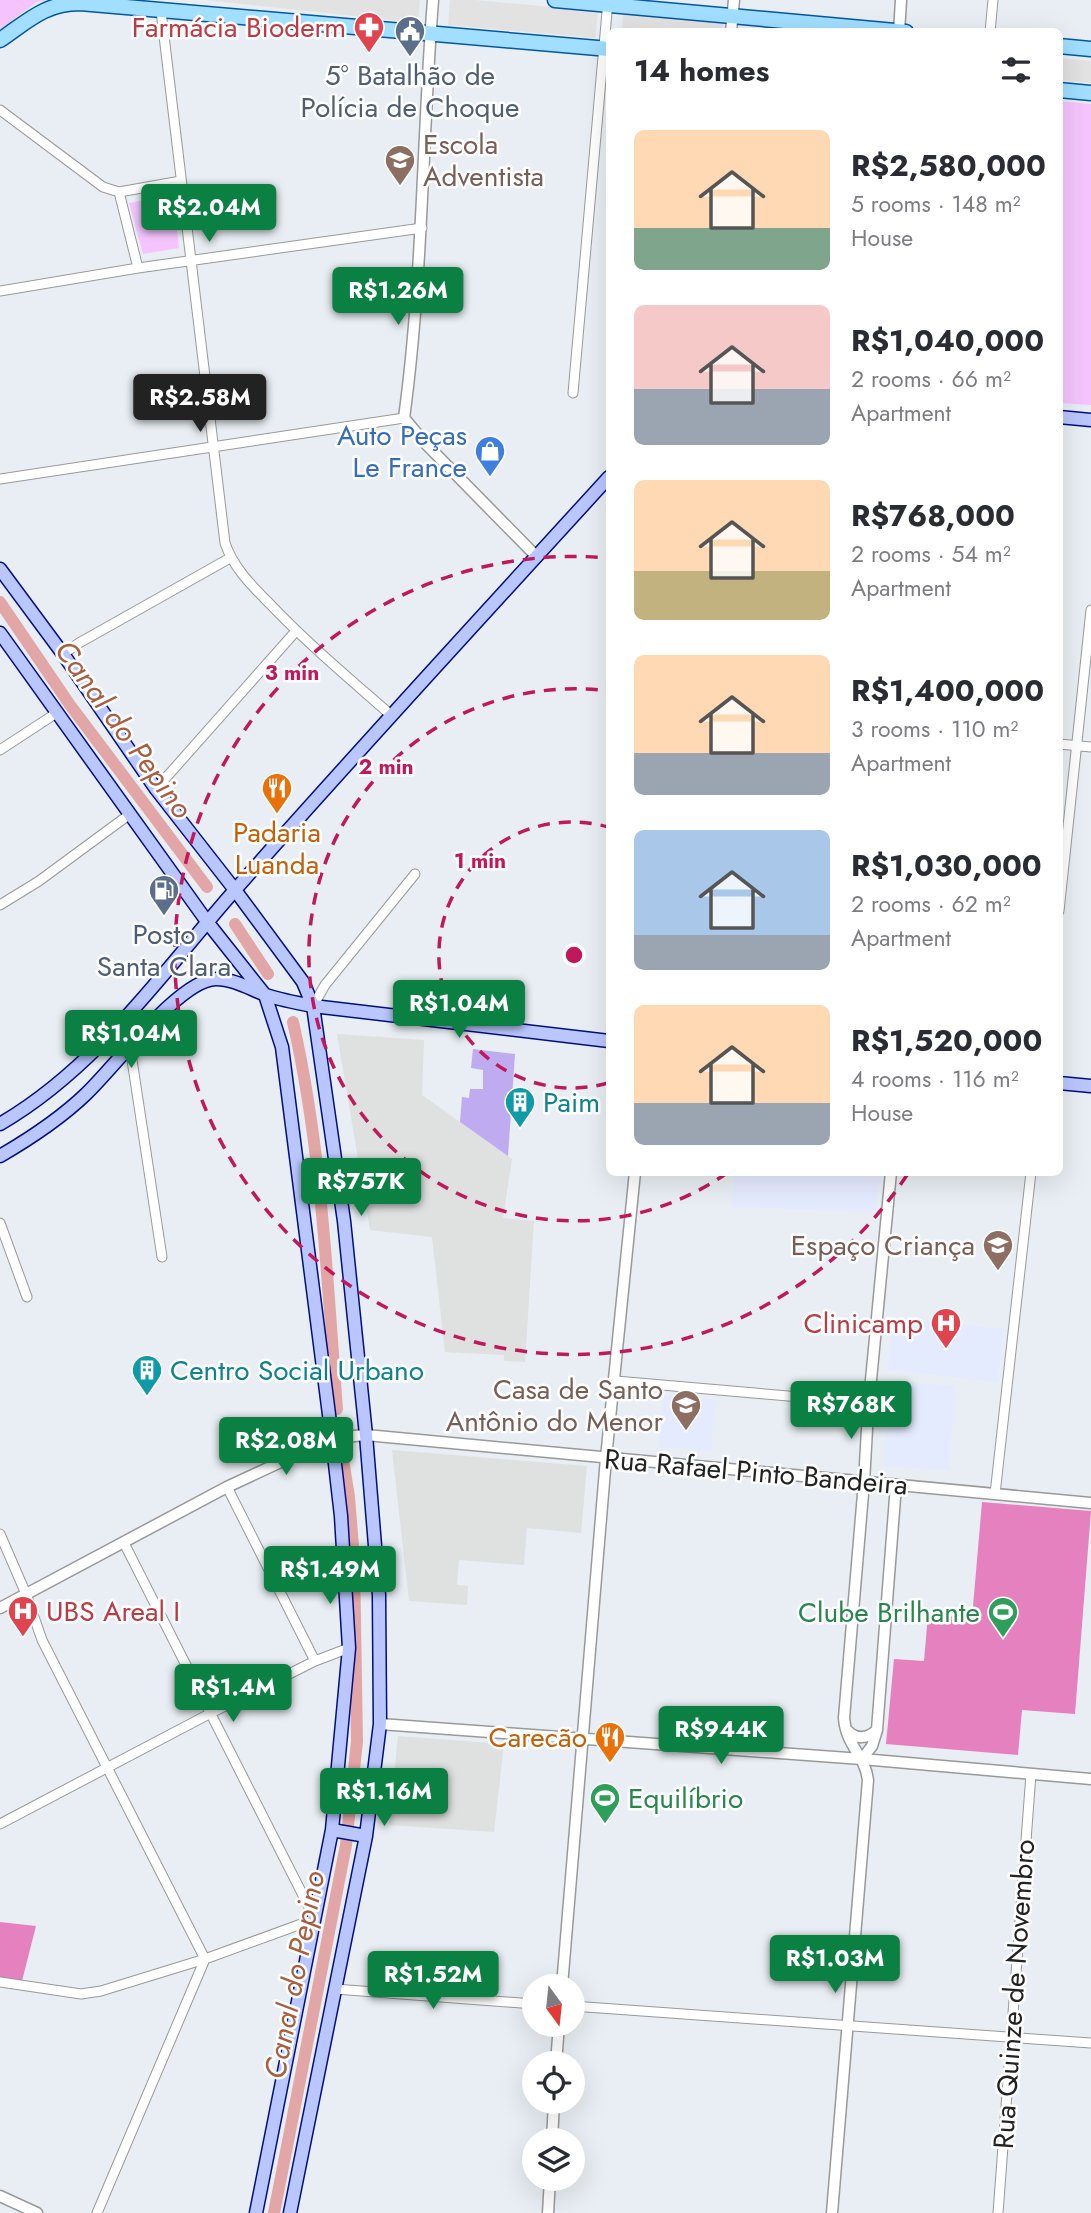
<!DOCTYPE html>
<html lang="en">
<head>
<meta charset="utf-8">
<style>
  body { margin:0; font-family:Jost,sans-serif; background:#f7f7f7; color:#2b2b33; height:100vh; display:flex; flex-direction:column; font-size:26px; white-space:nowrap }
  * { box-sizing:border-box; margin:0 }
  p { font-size:23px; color:#7c7c81 }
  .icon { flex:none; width:38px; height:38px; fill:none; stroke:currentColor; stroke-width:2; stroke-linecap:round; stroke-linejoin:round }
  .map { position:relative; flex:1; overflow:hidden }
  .sheet { position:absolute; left:606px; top:28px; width:457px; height:1148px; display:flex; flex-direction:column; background:#fff; border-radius:10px; box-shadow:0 7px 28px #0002 }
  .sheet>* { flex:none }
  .needle { width:46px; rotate:165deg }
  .fabs { position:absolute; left:522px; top:1974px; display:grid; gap:14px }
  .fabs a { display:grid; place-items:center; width:63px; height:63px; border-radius:50%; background:#fff; box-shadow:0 7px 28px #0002; font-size:35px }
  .price { position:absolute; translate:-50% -60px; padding:0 16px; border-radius:7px; background:#0b8043; color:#fff; font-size:23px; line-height:46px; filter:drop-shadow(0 2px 4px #0008) }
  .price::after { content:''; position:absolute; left:50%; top:42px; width:21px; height:16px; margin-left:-10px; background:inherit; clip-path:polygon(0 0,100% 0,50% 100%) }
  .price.current { background:#222; color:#fff }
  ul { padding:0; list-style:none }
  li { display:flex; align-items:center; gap:21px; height:175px; padding:0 28px }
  li span { display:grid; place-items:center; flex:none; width:196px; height:140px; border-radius:10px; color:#555 }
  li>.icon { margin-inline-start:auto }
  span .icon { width:84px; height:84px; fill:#fffc; stroke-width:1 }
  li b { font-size:30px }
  h2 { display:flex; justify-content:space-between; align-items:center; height:84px; padding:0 28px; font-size:30px }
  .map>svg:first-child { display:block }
</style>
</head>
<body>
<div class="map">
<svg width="1091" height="2213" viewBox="0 0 1091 2213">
  <rect width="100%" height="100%" fill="#e8eef3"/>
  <path fill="#dfe0e0" d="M337,1034L424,1040L422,1095L512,1159L503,1218L534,1221L525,1362L504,1361V1355L445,1352L432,1237L370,1230Z
    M392,1450L587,1466L581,1533L527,1528L524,1565L459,1560L457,1585L468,1586L467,1605L409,1601Z
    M398,1736L504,1744L494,1832L389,1825Z"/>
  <path fill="#e5ebff" d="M734,1173H881L876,1212L732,1207Z
    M894,1317L1003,1329L998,1382L888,1370Z
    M890,1381L955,1386L949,1470L884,1466Z
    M663,1396L715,1400L711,1451L658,1447Z"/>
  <path fill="#bfabef" d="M473,1049L515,1054L508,1156L460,1122L462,1097L469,1098L470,1089H483V1070L471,1068Z"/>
  <path fill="#f5c4fe" d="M0,0H46L37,2L0,29Z
    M1059,101L1091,104V405L1059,403Z
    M173,195L179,248L143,254L129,203Z"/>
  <path fill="#e681bf" d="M982,1502L1091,1511L1075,1714L1022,1710L1018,1755L886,1744L894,1659L924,1661L928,1615L972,1618Z
    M0,1922L36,1926L22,1981L0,1978Z"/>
  <path fill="#e2e2e2" d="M205,0H420L418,23Z
    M450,0H475L598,11L595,38L448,25Z
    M623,14L723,22L722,31L622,32Z
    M1059,58L1091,61V83L1059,80Z"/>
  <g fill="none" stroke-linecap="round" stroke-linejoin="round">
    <path stroke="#e3a6a6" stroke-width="12" d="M0,602L70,705L207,887
      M235,924L268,974
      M293,1022C322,1149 327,1280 337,1409
      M274,2213L346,1845L357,1741L354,1559L349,1497L342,1453"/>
    <g stroke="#999" stroke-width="11">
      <path id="minor" d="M161,11L225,543C233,567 251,585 269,603C308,644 350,679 392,716
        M990,32L993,0
        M0,110L103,187L119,192L181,181
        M119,192L138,268
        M0,291L138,268L422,228
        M573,393L608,1
        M0,479L404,418
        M63,654L79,643L230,558
        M1059,744L1091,747
        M0,750L58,712
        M156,789L296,631
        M0,905L39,881L130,814
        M1059,911L1091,610
        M313,1006L325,985L415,874
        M130,1047L162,1257
        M0,1223L27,1297
        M616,1381L869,1403
        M227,1487L315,1661
        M995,1494L1031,1172
        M0,1534L26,1594L42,1640L205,1959L97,2213
        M0,1824L211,1713L315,1661L349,1648
        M0,1982L81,1994L101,1991L205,1959L315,1919L124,1543
        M335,1989L534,2004
        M572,2006L1091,2043
        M998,2213L1031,1774"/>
    </g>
    <g stroke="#999" stroke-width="13">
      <path id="tertiary" d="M433,0C422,139 423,279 404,418L424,442L537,557
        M731,32L734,0
        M899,32L901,0
        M0,1608L227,1487L332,1438L366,1435L1091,1503
        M380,1724L862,1759L1091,1779
        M847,1730C856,1740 867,1739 877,1730
        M862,1759L872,1746L877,1730L896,1485
        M562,1986L606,1458L635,1172
        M556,2063L559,2025
        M552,2140L554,2102
        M0,2196L37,2213
        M548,2213L550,2179
        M832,2213L868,1780C865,1755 846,1746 844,1718L864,1482L868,1411L891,1172"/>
    </g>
    <g stroke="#000f82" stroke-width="15">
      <path id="secondary" d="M1059,417L1091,420
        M0,569L63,654L156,789L235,890L303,982L313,1006L344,1221L366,1435L379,1595L380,1724L366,1836L290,2213
        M0,633L208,923L265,995L282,1047L332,1438L341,1516L349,1648L332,1830L256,2213
        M1059,1083L1091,1086
        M0,1124C100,1066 166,967 242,882C363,745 486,612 609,477
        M0,1156C31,1138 60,1119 86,1094C114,1068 180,979 216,979C234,979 250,989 266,995C281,1000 297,1003 313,1006L609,1041
        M332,1830L366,1836"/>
    </g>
    <g stroke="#0058a0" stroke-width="17">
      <path id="primary" d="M555,0L906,32
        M0,40C28,21 45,3 80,3L609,49
        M1059,46L1091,49
        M1059,90L1091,93"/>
    </g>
    <use href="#minor" stroke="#fff" stroke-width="9"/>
    <use href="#tertiary" stroke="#fff" stroke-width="10"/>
    <use href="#secondary" stroke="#bac6fe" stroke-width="12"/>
    <use href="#primary" stroke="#a1deff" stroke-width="14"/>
  </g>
  <g fill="none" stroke="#c2185b" stroke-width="3.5" stroke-dasharray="12 9">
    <path d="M608 1083A133 133 0 1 1 608 827"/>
    <path d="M727 1173A266 266 0 1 1 609 691"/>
    <path d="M907 1175A399 399 0 1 1 609 558"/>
  </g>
  <defs>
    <g id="pharmacy-pin" transform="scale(1.575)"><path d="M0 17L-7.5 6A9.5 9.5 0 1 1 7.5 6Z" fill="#e0444e" stroke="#fff"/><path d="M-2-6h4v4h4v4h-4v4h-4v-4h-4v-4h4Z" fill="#fff"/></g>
    <g id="civic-pin" transform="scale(1.575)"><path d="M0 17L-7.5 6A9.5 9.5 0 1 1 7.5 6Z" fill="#5c6f8a" stroke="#fff"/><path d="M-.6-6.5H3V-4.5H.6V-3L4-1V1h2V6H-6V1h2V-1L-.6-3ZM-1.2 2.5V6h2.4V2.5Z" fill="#fff"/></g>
    <g id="school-pin" transform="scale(1.575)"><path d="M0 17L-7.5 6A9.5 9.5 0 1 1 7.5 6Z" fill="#8d6e63" stroke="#fff"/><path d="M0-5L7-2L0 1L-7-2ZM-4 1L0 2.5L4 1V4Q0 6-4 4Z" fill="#fff"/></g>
    <g id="shop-pin" transform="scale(1.575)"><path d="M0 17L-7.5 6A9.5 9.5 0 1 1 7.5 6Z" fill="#3f7fe0" stroke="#fff"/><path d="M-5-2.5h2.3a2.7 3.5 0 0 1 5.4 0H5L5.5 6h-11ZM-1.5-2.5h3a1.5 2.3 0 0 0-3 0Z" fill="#fff"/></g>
    <g id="restaurant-pin" transform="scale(1.575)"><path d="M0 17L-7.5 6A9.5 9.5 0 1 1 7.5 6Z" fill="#e8710a" stroke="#fff"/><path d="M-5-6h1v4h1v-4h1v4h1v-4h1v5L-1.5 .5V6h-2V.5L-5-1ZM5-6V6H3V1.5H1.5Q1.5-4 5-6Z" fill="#fff"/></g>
    <g id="fuel-pin" transform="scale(1.575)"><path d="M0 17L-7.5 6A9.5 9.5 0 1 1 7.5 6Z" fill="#5c6f8a" stroke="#fff"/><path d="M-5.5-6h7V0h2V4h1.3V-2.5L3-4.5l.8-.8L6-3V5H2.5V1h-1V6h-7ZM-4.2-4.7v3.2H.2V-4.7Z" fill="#fff"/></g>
    <g id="building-pin" transform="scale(1.575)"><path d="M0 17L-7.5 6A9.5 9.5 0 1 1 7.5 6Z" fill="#0f9aa8" stroke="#fff"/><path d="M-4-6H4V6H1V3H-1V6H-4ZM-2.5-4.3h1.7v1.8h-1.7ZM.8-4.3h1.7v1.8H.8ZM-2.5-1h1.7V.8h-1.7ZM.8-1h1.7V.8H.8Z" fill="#fff"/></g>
    <g id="hospital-pin" transform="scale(1.575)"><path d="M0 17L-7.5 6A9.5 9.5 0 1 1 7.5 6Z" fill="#e0444e" stroke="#fff"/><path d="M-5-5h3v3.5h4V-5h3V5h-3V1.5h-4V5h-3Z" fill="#fff"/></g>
    <g id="stadium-pin" transform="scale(1.575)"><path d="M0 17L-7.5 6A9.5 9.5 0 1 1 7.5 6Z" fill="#2e9e5b" stroke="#fff"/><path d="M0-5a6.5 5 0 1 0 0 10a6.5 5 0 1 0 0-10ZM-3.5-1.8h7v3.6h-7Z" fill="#fff"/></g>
  </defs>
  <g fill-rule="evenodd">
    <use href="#pharmacy-pin" x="369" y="27"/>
    <use href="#civic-pin" x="410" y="31"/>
    <use href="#school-pin" x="400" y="160"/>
    <use href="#shop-pin" x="490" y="451"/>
    <use href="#restaurant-pin" x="277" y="788"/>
    <use href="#fuel-pin" x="164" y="890"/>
    <use href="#building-pin" x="520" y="1102"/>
    <use href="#school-pin" x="998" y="1245"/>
    <use href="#hospital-pin" x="946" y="1323"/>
    <use href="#building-pin" x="147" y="1370"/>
    <use href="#school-pin" x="686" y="1405"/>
    <use href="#hospital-pin" x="23" y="1611"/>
    <use href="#stadium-pin" x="1003" y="1612"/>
    <use href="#restaurant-pin" x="610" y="1737"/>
    <use href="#stadium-pin" x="605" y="1798"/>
  </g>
  <g text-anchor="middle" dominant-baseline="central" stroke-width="5" stroke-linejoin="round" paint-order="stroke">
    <g font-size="28" fill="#be3a42" stroke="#fff" text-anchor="end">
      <text x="346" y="27">Farmácia Bioderm</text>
      <text x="923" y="1323">Clinicamp</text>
      <text x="46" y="1611" text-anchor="start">UBS Areal I</text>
    </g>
    <g font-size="28" fill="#4e5e75" stroke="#fff">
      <text x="410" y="75">5º Batalhão de<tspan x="410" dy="32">Polícia de Choque</tspan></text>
      <text x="164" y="934">Posto<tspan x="164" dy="32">Santa Clara</tspan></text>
    </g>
    <g font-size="28" fill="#785e54" stroke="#fff" text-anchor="end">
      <text x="423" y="144" text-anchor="start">Escola<tspan x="423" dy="32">Adventista</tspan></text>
      <text x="975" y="1245">Espaço Criança</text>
      <text x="663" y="1389">Casa de Santo<tspan x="663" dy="32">Antônio do Menor</tspan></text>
    </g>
    <g font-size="28" fill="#366cbe" stroke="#fff" text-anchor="end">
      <text x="467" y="435">Auto Peças<tspan x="467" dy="32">Le France</tspan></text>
    </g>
    <g font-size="28" fill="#c56008" stroke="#fff">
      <text x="277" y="832">Padaria<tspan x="277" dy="32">Luanda</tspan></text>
      <text x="587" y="1737" text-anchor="end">Carecão</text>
    </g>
    <g font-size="28" fill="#0d838f" stroke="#fff" text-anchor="start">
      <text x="543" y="1102">Paim</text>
      <text x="170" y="1370">Centro Social Urbano</text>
    </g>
    <g font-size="28" fill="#222" stroke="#fff">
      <text transform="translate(756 1472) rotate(5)">Rua Rafael Pinto Bandeira</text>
      <text transform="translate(1014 1994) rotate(-86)">Rua Quinze de Novembro</text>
    </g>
    <g font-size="28" fill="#27864d" stroke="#fff" text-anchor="end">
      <text x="980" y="1612">Clube Brilhante</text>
      <text x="628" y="1798" text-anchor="start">Equilíbrio</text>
    </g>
    <g font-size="30" font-style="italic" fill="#a95e40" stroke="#fff">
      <text transform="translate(124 729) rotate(54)">Canal do Pepino</text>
      <text transform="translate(294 1975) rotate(-79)">Canal do Pepino</text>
    </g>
  </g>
  <circle cx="574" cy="955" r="10" fill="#c2185b" stroke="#fff" stroke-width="3.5"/>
  <g font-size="21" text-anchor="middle" font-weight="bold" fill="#c2185b" stroke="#fff" stroke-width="5" stroke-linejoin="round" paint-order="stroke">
    <text x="292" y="680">3 min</text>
    <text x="386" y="774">2 min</text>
    <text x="480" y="868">1 min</text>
  </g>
</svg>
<div class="fabs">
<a><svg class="needle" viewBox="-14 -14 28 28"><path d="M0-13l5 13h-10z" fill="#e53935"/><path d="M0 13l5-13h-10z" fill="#7c7c81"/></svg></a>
<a><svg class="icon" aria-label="locate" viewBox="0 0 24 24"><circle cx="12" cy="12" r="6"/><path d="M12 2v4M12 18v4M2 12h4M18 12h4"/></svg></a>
<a><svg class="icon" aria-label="layers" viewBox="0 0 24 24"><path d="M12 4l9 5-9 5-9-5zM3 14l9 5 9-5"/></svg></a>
</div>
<b class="price" style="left:209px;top:244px">R$2.04M</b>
<b class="price" style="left:398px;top:327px">R$1.26M</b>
<b class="price current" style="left:200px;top:434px">R$2.58M</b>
<b class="price" style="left:459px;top:1040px">R$1.04M</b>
<b class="price" style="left:131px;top:1070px">R$1.04M</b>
<b class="price" style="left:361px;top:1218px">R$757K</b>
<b class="price" style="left:851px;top:1441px">R$768K</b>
<b class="price" style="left:286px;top:1477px">R$2.08M</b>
<b class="price" style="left:330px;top:1606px">R$1.49M</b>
<b class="price" style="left:233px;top:1724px">R$1.4M</b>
<b class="price" style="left:721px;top:1766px">R$944K</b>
<b class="price" style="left:384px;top:1828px">R$1.16M</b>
<b class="price" style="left:835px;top:1995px">R$1.03M</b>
<b class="price" style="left:433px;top:2011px">R$1.52M</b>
<section class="sheet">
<h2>14 homes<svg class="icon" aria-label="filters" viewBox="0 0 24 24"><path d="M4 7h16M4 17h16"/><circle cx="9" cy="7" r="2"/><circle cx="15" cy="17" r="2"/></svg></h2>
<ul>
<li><span style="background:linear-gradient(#ffd9b3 70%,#7fa58c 0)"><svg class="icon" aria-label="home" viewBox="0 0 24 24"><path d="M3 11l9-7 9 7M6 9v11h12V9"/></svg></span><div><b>R$2,580,000</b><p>5 rooms · 148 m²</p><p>House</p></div></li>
<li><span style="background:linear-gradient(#f6c9c9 60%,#9aa5b1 0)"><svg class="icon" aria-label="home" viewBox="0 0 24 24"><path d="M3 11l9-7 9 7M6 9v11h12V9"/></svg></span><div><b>R$1,040,000</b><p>2 rooms · 66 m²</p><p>Apartment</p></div></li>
<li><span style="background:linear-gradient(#ffd9b3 65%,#c2b280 0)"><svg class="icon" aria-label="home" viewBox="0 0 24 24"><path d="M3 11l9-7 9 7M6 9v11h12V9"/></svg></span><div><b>R$768,000</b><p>2 rooms · 54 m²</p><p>Apartment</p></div></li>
<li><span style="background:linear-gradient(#ffd9b3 70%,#9aa5b1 0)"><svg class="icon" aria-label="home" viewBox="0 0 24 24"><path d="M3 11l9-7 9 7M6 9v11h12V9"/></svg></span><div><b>R$1,400,000</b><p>3 rooms · 110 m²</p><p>Apartment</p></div></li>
<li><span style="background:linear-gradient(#a9c7e8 75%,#9aa5b1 0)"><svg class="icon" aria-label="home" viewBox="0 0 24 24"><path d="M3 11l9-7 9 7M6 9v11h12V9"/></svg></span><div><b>R$1,030,000</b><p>2 rooms · 62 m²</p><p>Apartment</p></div></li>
<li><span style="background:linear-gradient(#ffd9b3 70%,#9aa5b1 0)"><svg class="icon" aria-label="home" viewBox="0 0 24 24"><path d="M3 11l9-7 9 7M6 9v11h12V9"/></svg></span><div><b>R$1,520,000</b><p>4 rooms · 116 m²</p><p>House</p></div></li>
</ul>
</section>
</div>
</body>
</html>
